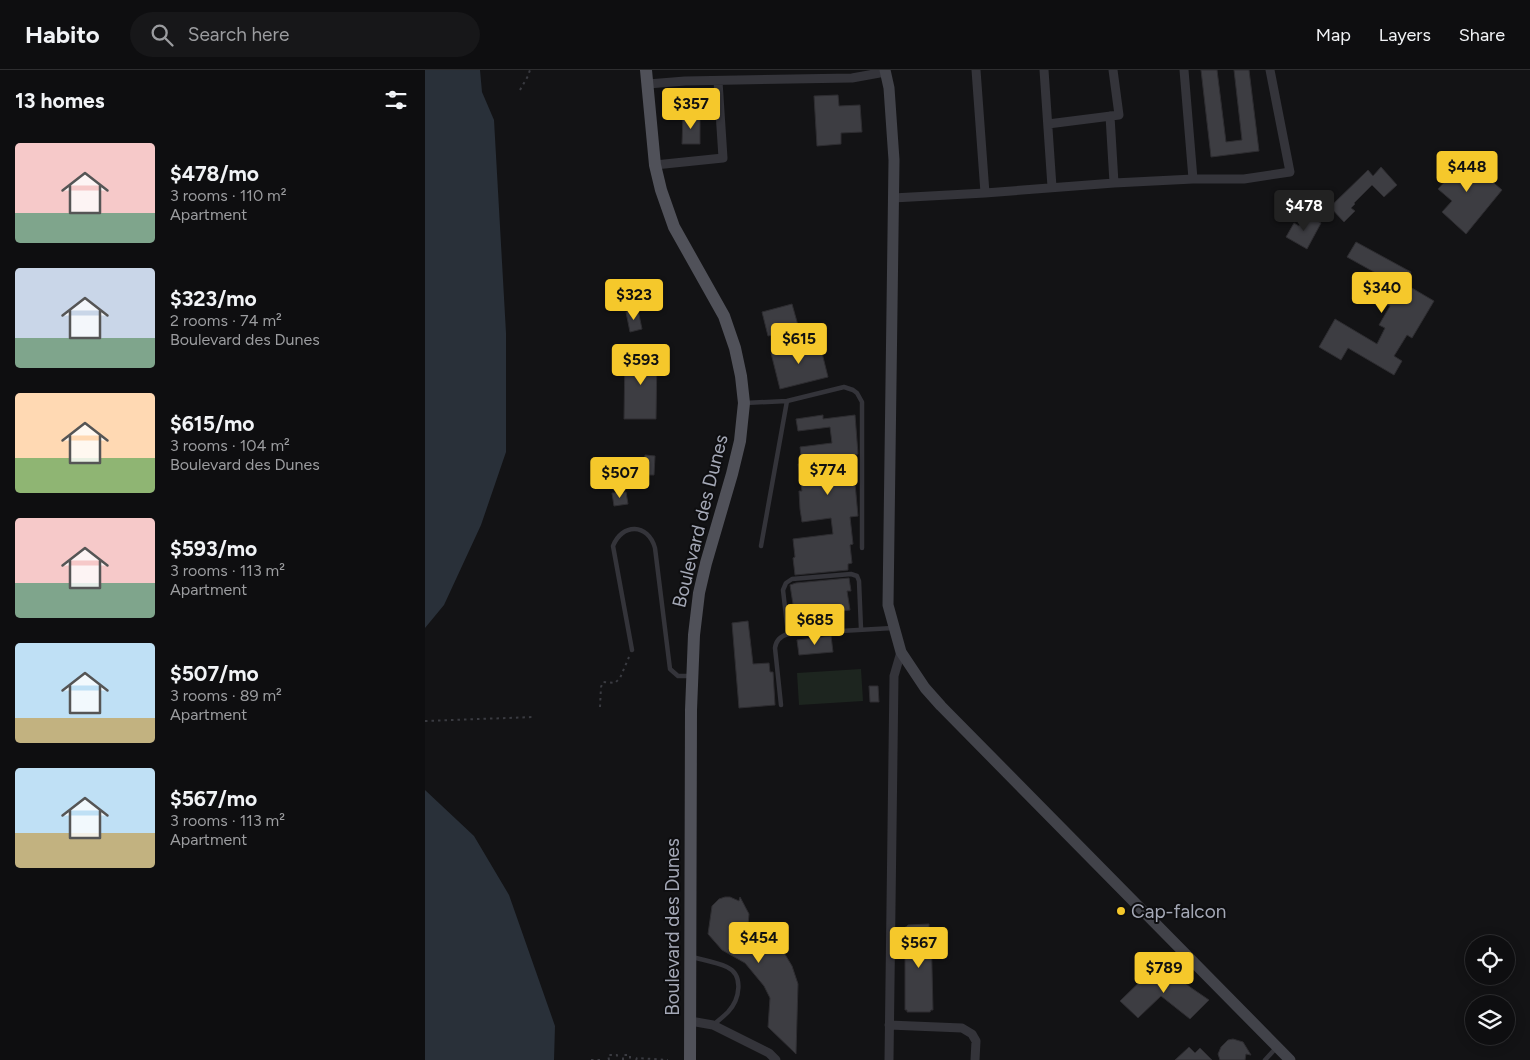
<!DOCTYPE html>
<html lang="en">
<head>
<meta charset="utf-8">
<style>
  body { margin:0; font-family:Figtree,sans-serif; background:#171719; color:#f1f3f6; height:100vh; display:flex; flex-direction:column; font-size:19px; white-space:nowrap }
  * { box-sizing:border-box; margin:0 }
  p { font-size:16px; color:#9b9c9f }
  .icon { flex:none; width:28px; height:28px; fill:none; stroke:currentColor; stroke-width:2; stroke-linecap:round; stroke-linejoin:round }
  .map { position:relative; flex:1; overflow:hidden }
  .drawer { display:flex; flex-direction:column; background:#0e0e10; width:425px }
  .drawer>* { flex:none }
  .tools { position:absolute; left:1040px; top:865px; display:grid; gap:10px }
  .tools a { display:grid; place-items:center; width:50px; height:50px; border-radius:50%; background:#0e0e10; box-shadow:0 2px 12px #0003,0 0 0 1px #2e2e30; font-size:25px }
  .price { position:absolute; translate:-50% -42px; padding:0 11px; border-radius:5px; background:#f5c82b; color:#111; font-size:16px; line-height:32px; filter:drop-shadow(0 1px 2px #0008) }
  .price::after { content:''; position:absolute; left:50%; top:30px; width:15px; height:11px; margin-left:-8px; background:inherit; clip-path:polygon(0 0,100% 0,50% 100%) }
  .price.on { background:#222; color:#fff }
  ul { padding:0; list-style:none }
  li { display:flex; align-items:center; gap:15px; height:125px; padding:0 15px }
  li span { display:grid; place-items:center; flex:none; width:140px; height:100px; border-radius:5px; color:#555 }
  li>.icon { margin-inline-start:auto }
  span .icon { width:60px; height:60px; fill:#fffc; stroke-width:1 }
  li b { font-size:21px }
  h2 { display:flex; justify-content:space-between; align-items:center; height:60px; padding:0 15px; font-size:21px }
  header { display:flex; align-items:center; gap:30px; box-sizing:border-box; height:70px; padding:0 25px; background:#0e0e10; border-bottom:1px solid #2e2e30 }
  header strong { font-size:24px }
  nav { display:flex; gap:28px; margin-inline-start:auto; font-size:18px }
  .search { width:350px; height:45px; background:#171719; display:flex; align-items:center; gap:12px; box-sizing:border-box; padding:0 18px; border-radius:28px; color:#9b9c9f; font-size:19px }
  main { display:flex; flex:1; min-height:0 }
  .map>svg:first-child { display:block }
</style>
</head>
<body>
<header>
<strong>Habito</strong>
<div class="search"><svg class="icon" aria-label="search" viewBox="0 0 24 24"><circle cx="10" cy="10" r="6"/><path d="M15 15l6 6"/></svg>Search here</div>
<nav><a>Map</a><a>Layers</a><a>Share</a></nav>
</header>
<main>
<section class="drawer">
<h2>13 homes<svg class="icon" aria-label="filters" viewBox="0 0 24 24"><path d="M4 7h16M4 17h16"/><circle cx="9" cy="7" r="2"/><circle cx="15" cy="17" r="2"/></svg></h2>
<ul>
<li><span style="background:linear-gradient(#f6c9c9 70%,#7fa58c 0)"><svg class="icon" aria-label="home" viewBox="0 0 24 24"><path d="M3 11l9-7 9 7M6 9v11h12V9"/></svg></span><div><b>$478/mo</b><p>3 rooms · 110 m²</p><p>Apartment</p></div></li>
<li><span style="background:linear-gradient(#c9d6e8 70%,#7fa58c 0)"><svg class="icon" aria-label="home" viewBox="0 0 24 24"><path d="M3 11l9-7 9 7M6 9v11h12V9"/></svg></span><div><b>$323/mo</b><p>2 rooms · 74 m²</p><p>Boulevard des Dunes</p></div></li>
<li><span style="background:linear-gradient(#ffd9b3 65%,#8fb573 0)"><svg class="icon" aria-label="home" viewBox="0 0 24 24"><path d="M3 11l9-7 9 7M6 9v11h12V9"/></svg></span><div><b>$615/mo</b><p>3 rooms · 104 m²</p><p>Boulevard des Dunes</p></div></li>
<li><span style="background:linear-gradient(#f6c9c9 65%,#7fa58c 0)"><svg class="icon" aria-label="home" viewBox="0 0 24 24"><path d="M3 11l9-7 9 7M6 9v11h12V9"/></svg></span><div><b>$593/mo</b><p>3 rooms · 113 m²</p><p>Apartment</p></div></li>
<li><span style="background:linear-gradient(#bfe0f5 75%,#c2b280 0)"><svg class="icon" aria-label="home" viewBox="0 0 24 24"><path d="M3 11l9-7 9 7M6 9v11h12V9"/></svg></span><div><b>$507/mo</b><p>3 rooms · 89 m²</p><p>Apartment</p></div></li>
<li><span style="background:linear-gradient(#bfe0f5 65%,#c2b280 0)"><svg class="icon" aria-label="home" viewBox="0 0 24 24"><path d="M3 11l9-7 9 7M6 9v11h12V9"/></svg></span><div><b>$567/mo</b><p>3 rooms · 113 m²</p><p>Apartment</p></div></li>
</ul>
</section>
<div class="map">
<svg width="1105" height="990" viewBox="0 0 1105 990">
  <rect width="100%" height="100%" fill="#131315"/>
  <path fill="#1d251f" d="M436,599L438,631L374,635L372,603Z"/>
  <path fill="#293039" d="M0,0H55L57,22L69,50L81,263V382L56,455L19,535L0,558Z
    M0,720L49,766L84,825L130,956L129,990H0Z"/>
  <path fill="#3d3d42" stroke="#2e2d31" d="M776,0H792L801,72L817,70L809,0H824L834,81L786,87Z
    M413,25L414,36L435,35L437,62L416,63V74L392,76L389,26Z
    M258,46H275V74H257Z
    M1033,82L1077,120L1041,164L1017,142L1027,131L1013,119L1023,108L1018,104L1028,91L1026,89Z
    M956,97L972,115L959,127L947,115L929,133L930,134L926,138L930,141L919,152L905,137L943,100L948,106Z
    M881,145L896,153L882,179L861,167L869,153L874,156Z
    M931,172L986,202L980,214L1009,231L987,268L982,265L969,286L977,291L969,305L923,278L916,290L894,277L910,249L952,274L960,258L954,255L965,236L947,226L958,207L922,187Z
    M367,234L374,259L343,266L337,242Z
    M213,240L217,259L205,262L201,242Z
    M394,271L403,307L355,319L346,283Z
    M200,282H232L231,349H199Z
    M398,345V349L430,345L433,384L430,385L432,402H429L433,446L425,447L428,474L425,475L427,493L423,494V500L370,505L368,488L370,487L368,469L408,464L406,448L377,452L375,439L374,421H377L373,394H377L375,377L407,373L405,357L373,361L371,349Z
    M220,385L230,386L229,405H219Z
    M201,422L203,434L189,436L187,423Z
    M424,508L426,521H422L425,540L366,547L364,535L368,534L365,515L371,513Z
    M323,551L328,594L344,593L345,602H348L350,635L314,638L307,553Z
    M406,566L408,582L374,585L372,570Z
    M444,616H453L454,632H445Z
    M300,827H305L314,831L315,827L324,844L323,855L328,860L334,861L340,859L355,876L367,896L373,914L371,984L343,957L345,928L339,916L320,893L297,880L283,864L287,836L294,829Z
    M504,854V858H506L508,940H506L505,942H482V940H480V857H481L483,855Z
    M731,896L740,897L765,917L784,930L765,949L736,926L713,948L695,931Z
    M808,969L818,972L826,985L821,984L820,990H795L793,984L796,977L803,970Z
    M764,977L770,983L775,978L787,990H750Z"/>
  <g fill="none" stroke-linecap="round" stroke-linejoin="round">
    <path stroke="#3a3b41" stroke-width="2" stroke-dasharray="2.5 4" stroke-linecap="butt" d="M95,20L103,6L105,0
      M175,637L176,617L178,612L190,613L195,608L204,587
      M0,651L109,647
      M166,990H179
      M184,990L183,985H192V990
      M198,990V985H205V990
      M211,990L212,988L243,990"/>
    <path stroke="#34343a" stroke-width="4.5" d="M320,333L362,331L419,317L428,320L432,323L437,332V478
      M336,476L362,331
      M363,564L358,520L361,513L367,509L426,504L432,506L434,511L436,559
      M207,580L188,476C197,453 223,453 230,478L245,599L253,606H266
      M356,635L350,578C351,570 356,566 363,564L468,558
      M267,887C278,890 291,892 302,897C319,905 315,929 303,942C299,946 293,951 288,955
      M840,990L851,978"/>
    <path stroke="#34343a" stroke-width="9" d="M551,0L560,123
      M619,0L627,117
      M759,0L768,109
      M223,14L260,11L427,8L460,2
      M685,46L689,113
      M623,54L694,45L688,0
      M230,95L298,88L293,11
      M468,128L560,123L689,113L768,109H819L865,102L845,0
      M265,951L288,955L344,983L351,990
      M464,955L537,958L547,964L551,971L550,990
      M464,990L469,606L476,582"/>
    <path stroke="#42434a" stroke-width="11" d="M460,0L464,18L469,90L463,535L476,582L500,618L516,636L865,990"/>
    <path stroke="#505159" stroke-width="12" d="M221,0L230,95L236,120L249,157L299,246L310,278L316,306L319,333L315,371L307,404L281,493L274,523L269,565L266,640L265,990"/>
  </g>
  <circle fill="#f5c82b" stroke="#0e0e10" stroke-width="2" cx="696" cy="841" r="5"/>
  <g text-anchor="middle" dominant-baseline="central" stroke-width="4" stroke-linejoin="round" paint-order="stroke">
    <g font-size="19" fill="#a4a8b6" stroke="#0e0e10">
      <text transform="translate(275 451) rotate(-76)">Boulevard des Dunes</text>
      <text transform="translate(247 857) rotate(-90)">Boulevard des Dunes</text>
    </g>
    <g font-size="19" fill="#a4a8b6" stroke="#0e0e10" text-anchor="start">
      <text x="706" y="841">Cap-falcon</text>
    </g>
  </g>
</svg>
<div class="tools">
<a><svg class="icon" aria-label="locate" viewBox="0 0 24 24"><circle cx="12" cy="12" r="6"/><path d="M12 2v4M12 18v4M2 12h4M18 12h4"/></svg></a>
<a><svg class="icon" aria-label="layers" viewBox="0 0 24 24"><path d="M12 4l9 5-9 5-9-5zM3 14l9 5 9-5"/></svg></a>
</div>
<b class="price" style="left:266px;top:60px">$357</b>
<b class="price" style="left:1042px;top:123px">$448</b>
<b class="price on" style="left:879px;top:162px">$478</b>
<b class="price" style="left:957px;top:244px">$340</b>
<b class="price" style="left:209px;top:251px">$323</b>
<b class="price" style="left:374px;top:295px">$615</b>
<b class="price" style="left:216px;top:316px">$593</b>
<b class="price" style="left:403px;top:426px">$774</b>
<b class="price" style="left:195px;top:429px">$507</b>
<b class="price" style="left:390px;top:576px">$685</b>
<b class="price" style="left:334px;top:894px">$454</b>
<b class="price" style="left:494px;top:899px">$567</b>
<b class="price" style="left:739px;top:924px">$789</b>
</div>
</main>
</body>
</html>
